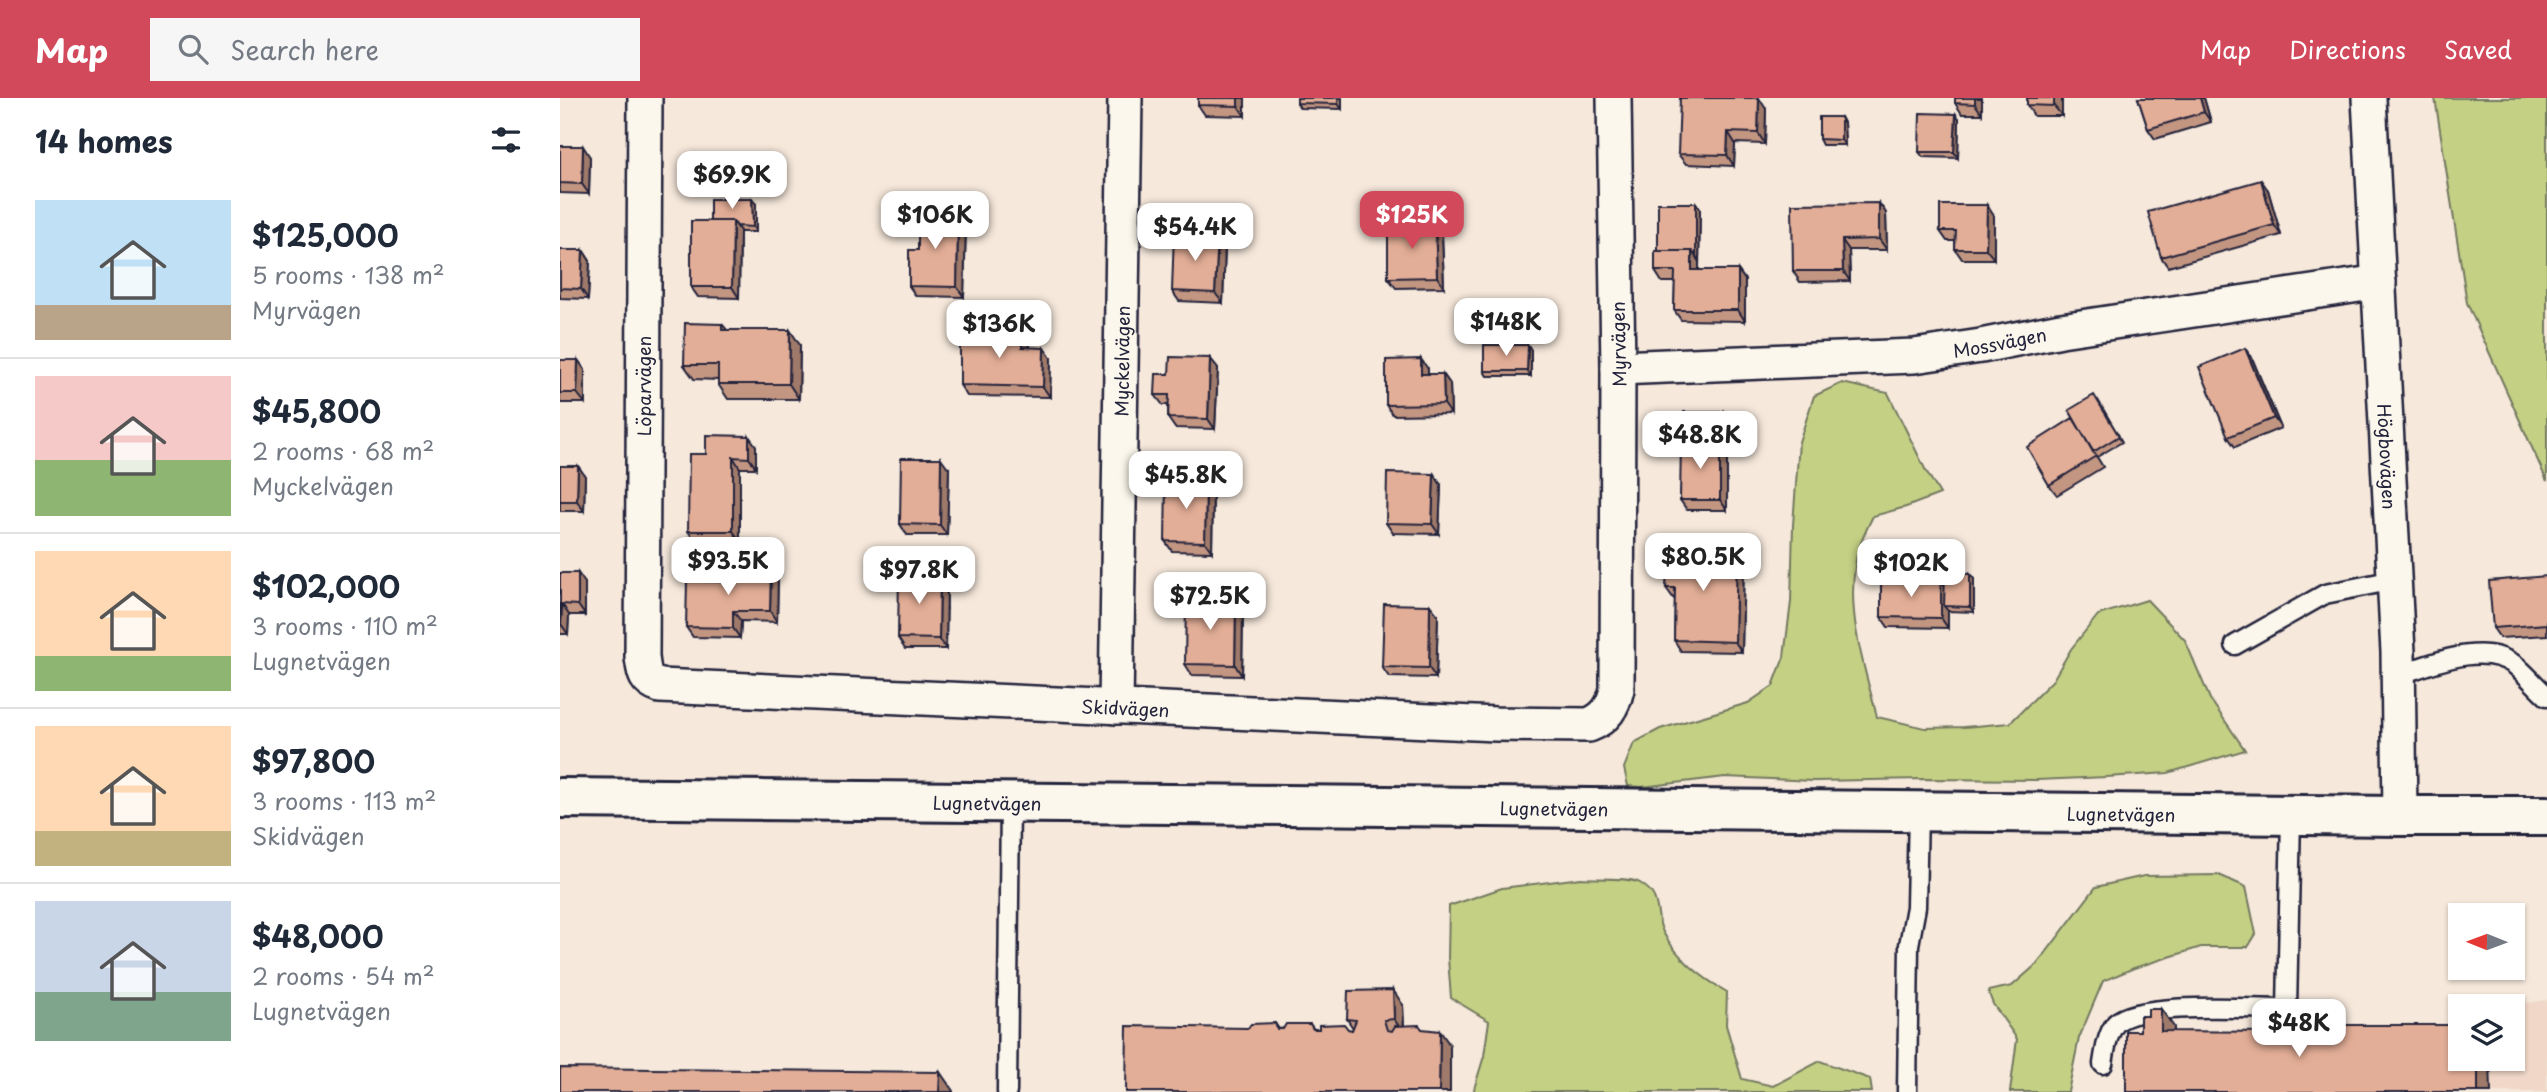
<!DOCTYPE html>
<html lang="en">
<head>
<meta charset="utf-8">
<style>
  body { margin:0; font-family:"Playpen Sans",sans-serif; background:#f6f6f7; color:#1f2937; height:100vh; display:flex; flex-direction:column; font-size:26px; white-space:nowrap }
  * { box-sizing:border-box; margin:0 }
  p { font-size:23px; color:#747a83 }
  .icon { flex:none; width:38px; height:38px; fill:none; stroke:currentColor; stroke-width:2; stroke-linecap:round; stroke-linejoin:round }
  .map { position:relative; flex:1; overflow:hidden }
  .sheet { display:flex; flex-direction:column; background:#fff; width:560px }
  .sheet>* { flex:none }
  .needle { width:46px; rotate:271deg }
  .controls { position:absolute; left:1888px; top:805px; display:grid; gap:14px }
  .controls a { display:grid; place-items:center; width:77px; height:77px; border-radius:0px; background:#fff; box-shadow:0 2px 5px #0004; font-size:35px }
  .price { position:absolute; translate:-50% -60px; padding:0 16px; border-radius:14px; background:#fff; color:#222; font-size:23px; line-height:46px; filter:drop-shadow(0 2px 4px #0008) }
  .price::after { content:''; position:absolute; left:50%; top:42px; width:21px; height:16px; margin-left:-10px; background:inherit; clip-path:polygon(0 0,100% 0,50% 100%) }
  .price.on { background:#d1495b; color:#fff }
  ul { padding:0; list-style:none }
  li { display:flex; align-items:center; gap:21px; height:175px; padding:0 35px }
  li+li { border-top:2px solid #e0e1e3 }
  li span { display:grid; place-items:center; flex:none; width:196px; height:140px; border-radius:0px; color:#555 }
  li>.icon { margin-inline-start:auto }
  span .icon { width:84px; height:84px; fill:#fffc; stroke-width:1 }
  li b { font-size:30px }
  h2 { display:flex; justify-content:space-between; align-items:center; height:84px; padding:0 35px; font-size:30px }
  header { display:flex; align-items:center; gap:42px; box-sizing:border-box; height:98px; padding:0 35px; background:#d1495b; color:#fff }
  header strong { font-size:33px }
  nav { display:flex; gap:38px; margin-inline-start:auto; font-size:24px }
  .search { width:490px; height:63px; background:#f6f6f7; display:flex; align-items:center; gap:18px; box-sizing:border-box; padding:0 24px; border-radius:0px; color:#747a83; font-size:26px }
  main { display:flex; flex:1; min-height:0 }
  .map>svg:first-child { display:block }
</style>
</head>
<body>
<header>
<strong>Map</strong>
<div class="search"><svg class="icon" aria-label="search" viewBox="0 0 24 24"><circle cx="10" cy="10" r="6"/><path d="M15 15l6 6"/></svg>Search here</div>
<nav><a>Map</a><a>Directions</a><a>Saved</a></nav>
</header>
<main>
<section class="sheet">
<h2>14 homes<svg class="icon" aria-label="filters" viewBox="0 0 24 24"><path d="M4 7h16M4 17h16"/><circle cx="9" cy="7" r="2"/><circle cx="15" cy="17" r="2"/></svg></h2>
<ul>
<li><span style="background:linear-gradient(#bfe0f5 75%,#b9a48a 0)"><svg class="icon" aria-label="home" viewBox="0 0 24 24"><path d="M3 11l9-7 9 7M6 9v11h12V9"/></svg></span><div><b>$125,000</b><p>5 rooms · 138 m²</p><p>Myrvägen</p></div></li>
<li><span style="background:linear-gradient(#f6c9c9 60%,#8fb573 0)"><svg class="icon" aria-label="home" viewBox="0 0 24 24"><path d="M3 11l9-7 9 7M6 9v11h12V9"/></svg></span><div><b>$45,800</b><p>2 rooms · 68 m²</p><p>Myckelvägen</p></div></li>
<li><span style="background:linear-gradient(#ffd9b3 75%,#8fb573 0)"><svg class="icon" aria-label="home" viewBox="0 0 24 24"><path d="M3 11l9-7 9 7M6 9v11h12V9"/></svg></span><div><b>$102,000</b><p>3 rooms · 110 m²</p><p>Lugnetvägen</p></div></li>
<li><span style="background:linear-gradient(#ffd9b3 75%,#c2b280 0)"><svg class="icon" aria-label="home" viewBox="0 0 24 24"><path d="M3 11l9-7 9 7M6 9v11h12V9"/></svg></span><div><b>$97,800</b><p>3 rooms · 113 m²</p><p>Skidvägen</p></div></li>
<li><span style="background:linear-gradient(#c9d6e8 65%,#7fa58c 0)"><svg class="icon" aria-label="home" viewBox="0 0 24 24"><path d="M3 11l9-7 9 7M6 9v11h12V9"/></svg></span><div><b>$48,000</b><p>2 rooms · 54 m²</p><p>Lugnetvägen</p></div></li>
</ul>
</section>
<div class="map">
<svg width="1987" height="994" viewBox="0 0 1987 994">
  <rect width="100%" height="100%" fill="#f6e8db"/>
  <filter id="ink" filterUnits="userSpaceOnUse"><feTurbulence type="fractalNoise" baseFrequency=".0143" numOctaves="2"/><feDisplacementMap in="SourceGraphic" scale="14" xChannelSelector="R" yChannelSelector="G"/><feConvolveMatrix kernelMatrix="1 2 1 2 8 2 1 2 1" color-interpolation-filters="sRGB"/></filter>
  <g filter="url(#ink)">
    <path fill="#f0d7c7" d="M1987,902V994H1760L1900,961H1953V908H1946Z"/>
    <path fill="#c4d084" stroke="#737960" stroke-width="2" d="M1875,0H1987V383L1907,205Z
      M1282,285L1328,295L1365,371L1380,396L1346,409L1313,418C1305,434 1297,451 1295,469C1287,519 1305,571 1317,619L1365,630L1404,629L1450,625L1493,582L1511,551L1538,517L1587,502L1625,542L1650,601L1685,652L1608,675L1547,679L1477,682L1365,681L1254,683L1165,679L1082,689L1068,688L1064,670L1074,645L1100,631L1188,605L1213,588L1224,559L1231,504L1233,427L1239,344L1254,298Z
      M1659,777L1686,789L1696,836L1688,849H1641L1574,870L1543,883L1519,940L1508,994H1450L1457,941L1433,906L1428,893L1452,888L1478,865L1536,789L1584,778Z
      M1021,780C1035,781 1070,779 1080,785C1104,799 1093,817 1104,836C1119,862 1142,880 1167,894L1166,927L1182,981L1213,988L1260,963L1310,981L1312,994H915L914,991L924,958L929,923L891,900L888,860L889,808L942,790Z"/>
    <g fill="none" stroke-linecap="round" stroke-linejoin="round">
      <g stroke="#22223b" stroke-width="23">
        <path id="service" d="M1675,547L1765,496L1834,482
          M1838,577C1872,566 1922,543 1955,567C1966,576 1976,588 1987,598
          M1543,966C1545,953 1547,936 1556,925C1578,903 1694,911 1727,911L1731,717
          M447,994L450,704
          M1347,994L1349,847L1356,809L1358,713"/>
      </g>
      <g stroke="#22223b" stroke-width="38">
        <g id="minor">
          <path id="s1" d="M85,0L82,559C84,574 84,583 100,588L936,626L1029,627C1046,620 1053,609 1057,591L1058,270L1054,0"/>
          <path id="s2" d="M1809,0L1838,554L1840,718"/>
          <path id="s3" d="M1058,270L1354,258L1421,248L1501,232L1819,184"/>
          <path id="s4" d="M556,609L565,0"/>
        </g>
      </g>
      <g stroke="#22223b" stroke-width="44">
        <g id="tertiary">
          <path id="s5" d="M0,700L1840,718H1987"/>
        </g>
      </g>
      <use href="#service" stroke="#fbf7ec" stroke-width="18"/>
      <use href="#minor" stroke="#fbf7ec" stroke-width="33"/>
      <use href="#tertiary" stroke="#fbf7ec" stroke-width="38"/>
    </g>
    <path fill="#c39682" stroke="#22223b" stroke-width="2" d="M638,0H685V18L645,17L638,7Z
      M737,0H782V11L740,10L737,5Z
      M1395,0H1422V16H1402L1395,5Z
      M1502,0V18H1474L1467,7Z
      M1578,0H1644L1651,24L1595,41L1588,31Z
      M1206,11L1205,46L1175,45L1174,68L1126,66L1118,56Z
      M1281,19L1284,25L1285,47H1262L1259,41Z
      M1399,21L1398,60L1363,59L1359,54Z
      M0,48L30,59L29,96L0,95Z
      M1708,92L1721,137L1608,169L1601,159Z
      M1136,105L1140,111L1139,172H1178L1185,182V223L1121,222L1114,212L1115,184H1102L1095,173L1098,153Z
      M1319,105L1326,115L1327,152H1289L1290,183L1240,184L1233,173Z
      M196,106V134H180L179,200L138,199L131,189L150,123Z
      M1434,118V161H1402L1395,151V143H1387L1380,133Z
      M406,125L404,199L356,198L349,188L358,152Z
      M658,136L665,147L663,205L619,203L612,193Z
      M882,136L884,189L836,190L828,180Z
      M0,152H23L30,163L28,201L0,200Z
      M162,226L167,232L240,247L239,301H168L158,286V282L134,281L124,267Z
      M470,243L469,249L491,260L490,299L407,298L400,287Z
      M968,247L971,252V278H927L924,273Z
      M650,260L658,270L655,331L615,330L608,320V307H603L595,297L609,276Z
      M1692,260L1721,330L1675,349L1668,339Z
      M0,262H18L25,272V305H0Z
      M868,271V276H883L890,286L891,316L833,317L826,307Z
      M1538,302L1562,344L1537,359L1543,369L1497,397L1489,387L1513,320Z
      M1164,314L1167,319V412H1127L1120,402L1124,344Z
      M196,348V370H180V443H135L128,433L146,356Z
      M0,368H18L25,378L24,413H0Z
      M389,371L387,437H347L340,426Z
      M881,387L879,436L833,435L826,425Z
      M653,394L652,454L612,453L605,443Z
      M1184,460L1182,554L1121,553L1114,542L1115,501H1114L1106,490Z
      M211,469L218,479L217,524L181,523L180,540L133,539L126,529Z
      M0,475L25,485V517H9L8,536H0Z
      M380,475L387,485L386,551H345L338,540Z
      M1410,476L1414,481V514L1388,513V530L1328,529L1321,519Z
      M1987,478V537L1940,540L1933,530Z
      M683,512L682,578L632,577L625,566Z
      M878,517L876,580L829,579L822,569Z
      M843,907L844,928L862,931L890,947L688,930L715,925L719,931L750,926L754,931L792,932L793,930L787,921Z"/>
    <path fill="#9f7a6a" stroke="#22223b" stroke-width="2" d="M678,0H685V18L678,8Z
      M778,0H782V11L778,6Z
      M1199,0L1206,11L1205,46L1198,35Z
      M1415,0H1422V16L1415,6Z
      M1494,0H1502V18L1494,8Z
      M1640,0H1644L1651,24L1644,14Z
      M1396,16L1399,21L1398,60L1394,54Z
      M1281,19L1284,25L1285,47L1281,42Z
      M1168,34L1175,45L1174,68L1167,57Z
      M23,48L30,59L29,96L22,86Z
      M1701,82L1708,92L1721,137L1714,127Z
      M192,101L196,106V134L193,129Z
      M1136,105L1140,111L1139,164L1136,158Z
      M1319,105L1326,115L1327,152L1319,141Z
      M1427,107L1434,118V161L1426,151Z
      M398,115L406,125L404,199L397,189Z
      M173,123L180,133L179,200L172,189Z
      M875,126L882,136L884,189L877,179Z
      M658,136L665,147L663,205L655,195Z
      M1282,142L1289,152L1290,183L1283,173Z
      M23,152L30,163L28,201L21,191Z
      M1132,153L1139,164V182L1132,172Z
      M1178,172L1185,182V223L1178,212Z
      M230,232L240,247L239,301L229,286Z
      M462,233L470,243L469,259L462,249Z
      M968,247L971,252V278L967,273Z
      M484,250L491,260L490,299L483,289Z
      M1685,250L1692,260L1721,330L1714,320Z
      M650,260L658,270L655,331L648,321Z
      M861,261L868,271V286L861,276Z
      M18,262L25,272V305L17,295Z
      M883,276L890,286L891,316L884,306Z
      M1164,314L1167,319V354L1164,349Z
      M189,338L196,348V370L189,360Z
      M1160,344L1167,354V412L1160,402Z
      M173,359L180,370V443L173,433Z
      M381,360L389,371L387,437L380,427Z
      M18,368L25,378L24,413L17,403Z
      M874,376L881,387L879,436L872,426Z
      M646,384L653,394L652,454L645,444Z
      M1177,450L1184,460L1182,554L1175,544Z
      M211,469L218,479L217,524L210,513Z
      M18,475L25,485V517L18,507Z
      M380,475L387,485L386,551L379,541Z
      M1410,476L1414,481V514L1410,509Z
      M1381,483L1388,493L1384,508L1388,513V530L1381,520Z
      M676,501L683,512L682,578L675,567Z
      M2,506L9,517L8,536L1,526Z
      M870,507L878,517L876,580L869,570Z
      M173,513L181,523L180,540L173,530Z
      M833,892L843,907L844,936L834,921Z
      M1738,905L1751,924L1750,953L1737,935Z
      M1601,911L1614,929V952L1601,933Z
      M880,933L890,947V994H879Z
      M1918,961H1930L1931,994H1918Z
      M380,974L393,993V994H379Z"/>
    <path fill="#e3ae97" stroke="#22223b" stroke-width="2" d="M638,0H678V8L638,7Z
      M737,0H778V6L737,5Z
      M1120,0H1199L1198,35L1168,34L1167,57L1118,56Z
      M1395,0H1415V6L1395,5Z
      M1467,0H1494V8L1467,7Z
      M1578,0H1640L1644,14L1588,31Z
      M1360,15L1396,16L1394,54H1359Z
      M1259,19H1281V42L1259,41Z
      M0,48H23L22,86L0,85Z
      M1701,82L1714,127L1601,159L1588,114Z
      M150,101H192L193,129L177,128L173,123H150Z
      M1098,105H1136V158L1132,153H1098Z
      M1319,105V141L1282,142L1283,173H1233L1232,106Z
      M1380,107H1427L1426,151H1395L1396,133H1380Z
      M358,114L398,115L397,189L349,188V152H358Z
      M131,123H173L172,189H131Z
      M875,126L877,179L828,180V127Z
      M614,135L658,136L655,195L612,193Z
      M0,152H23L21,191L0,190Z
      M1095,153H1132V172H1178V212H1114L1115,173H1095Z
      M125,225L162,226V232H230L229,286H158V267H124Z
      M400,232L462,233V249L484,250L483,289L400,287Z
      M924,247H968L967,273H924Z
      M1685,250L1714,320L1668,339L1639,269Z
      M610,259L650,260L648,321L608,320L609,297H595L596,276H609Z
      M861,261V276H883L884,306L826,307V262Z
      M0,262H18L17,295H0Z
      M1534,297L1559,338L1533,354L1509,312Z
      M1124,314H1164V349L1160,344H1124Z
      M1513,320L1536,358L1489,387L1467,349Z
      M146,337L189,338V360L173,359V433H128L129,356H146Z
      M1121,344H1160V402H1120Z
      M341,360H381L380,427L340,426Z
      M0,368H18L17,403H0Z
      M827,375L874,376L872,426L826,425Z
      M606,383L646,384L645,444L605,443Z
      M1108,448L1177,450L1175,544L1114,542L1115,490H1106Z
      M171,468L211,469L210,513H173V530L126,529L127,483L171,484Z
      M339,474L380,475L379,541L338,540Z
      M0,475H18V507L2,506L1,526H0Z
      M1385,476H1410V509L1384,508Z
      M1987,478V526L1933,530L1929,483Z
      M1321,481L1381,483V520L1321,519Z
      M626,500L676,501L675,567L625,566Z
      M824,506L870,507L869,570L822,569Z
      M833,892L834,921L824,922L827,932L832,933L835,928L859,927L862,931L880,933L879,994H566L567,928L688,930L691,926L715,925L717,931H723L726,926H750L753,931H759V927L784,926L788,931L792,932L796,922L787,921L788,893Z
      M1713,905H1738L1737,935H1746L1745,927H1900V961H1918V994H1566V933H1580V918H1588V911H1601V933L1713,934Z
      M0,970L380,974L379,994H0Z"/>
  </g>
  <g text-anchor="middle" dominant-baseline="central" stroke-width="5" stroke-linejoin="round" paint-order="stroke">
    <g font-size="18" fill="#22223b" stroke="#fbf7ec">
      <text stroke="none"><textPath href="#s3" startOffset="383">Mossvägen</textPath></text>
      <text transform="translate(1058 246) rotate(-91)">Myrvägen</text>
      <text stroke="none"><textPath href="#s4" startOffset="346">Myckelvägen</textPath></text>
      <text transform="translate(83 288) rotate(-90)">Löparvägen</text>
      <text stroke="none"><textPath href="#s2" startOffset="359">Högbovägen</textPath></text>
      <text stroke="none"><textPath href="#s1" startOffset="1062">Skidvägen</textPath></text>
      <text stroke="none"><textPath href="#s5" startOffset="427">Lugnetvägen</textPath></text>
      <text stroke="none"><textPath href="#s5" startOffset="994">Lugnetvägen</textPath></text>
      <text stroke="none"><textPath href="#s5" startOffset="1561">Lugnetvägen</textPath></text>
    </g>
  </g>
</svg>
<div class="controls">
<a><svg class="needle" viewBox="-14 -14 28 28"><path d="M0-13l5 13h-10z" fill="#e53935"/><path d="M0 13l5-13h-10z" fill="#747a83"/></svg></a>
<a><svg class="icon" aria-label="layers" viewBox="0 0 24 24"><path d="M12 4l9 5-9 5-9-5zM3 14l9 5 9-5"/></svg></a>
</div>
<b class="price" style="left:172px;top:113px">$69.9K</b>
<b class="price" style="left:375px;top:153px">$106K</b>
<b class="price on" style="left:852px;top:153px">$125K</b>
<b class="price" style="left:635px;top:165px">$54.4K</b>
<b class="price" style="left:946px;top:260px">$148K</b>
<b class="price" style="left:439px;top:262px">$136K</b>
<b class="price" style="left:1140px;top:373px">$48.8K</b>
<b class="price" style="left:626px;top:413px">$45.8K</b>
<b class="price" style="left:1143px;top:495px">$80.5K</b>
<b class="price" style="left:168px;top:499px">$93.5K</b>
<b class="price" style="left:1351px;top:501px">$102K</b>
<b class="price" style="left:359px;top:508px">$97.8K</b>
<b class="price" style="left:650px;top:534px">$72.5K</b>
<b class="price" style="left:1739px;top:961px">$48K</b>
</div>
</main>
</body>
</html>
